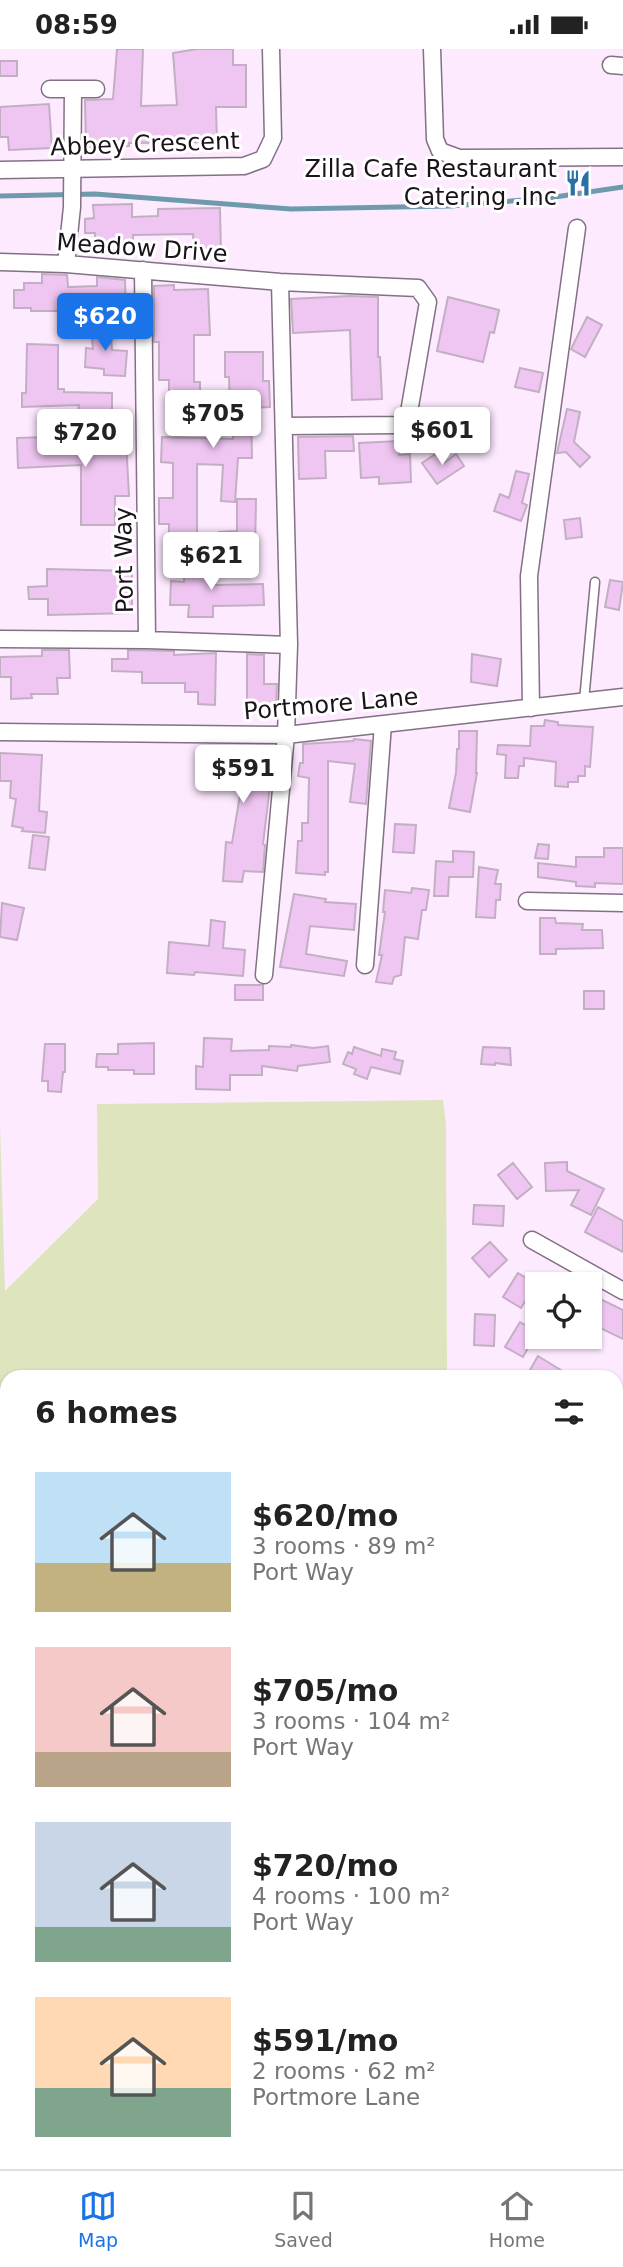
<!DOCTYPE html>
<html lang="en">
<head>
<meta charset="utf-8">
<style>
  body { margin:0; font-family:"DejaVu Sans",sans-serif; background:#f2f2f2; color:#222; height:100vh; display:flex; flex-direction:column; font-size:26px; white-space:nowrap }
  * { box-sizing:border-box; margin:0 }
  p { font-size:23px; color:#767676 }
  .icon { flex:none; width:38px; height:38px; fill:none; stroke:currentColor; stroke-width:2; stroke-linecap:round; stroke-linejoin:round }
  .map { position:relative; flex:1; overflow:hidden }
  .side { position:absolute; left:0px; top:1321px; width:623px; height:800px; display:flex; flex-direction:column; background:#fff; border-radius:21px 21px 0 0; box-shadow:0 2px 5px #0004 }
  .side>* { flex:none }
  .buttons { position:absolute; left:525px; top:1223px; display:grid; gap:14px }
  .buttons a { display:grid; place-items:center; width:77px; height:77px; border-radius:0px; background:#fff; box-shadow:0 2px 5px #0004; font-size:35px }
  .price { position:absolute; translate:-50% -60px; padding:0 16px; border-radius:7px; background:#fff; color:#222; font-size:23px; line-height:46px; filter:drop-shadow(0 2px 4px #0008) }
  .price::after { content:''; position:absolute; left:50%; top:42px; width:21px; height:16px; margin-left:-10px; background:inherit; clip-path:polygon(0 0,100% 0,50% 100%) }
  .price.on { background:#1a73e8; color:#fff }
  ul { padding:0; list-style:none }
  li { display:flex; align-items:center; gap:21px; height:175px; padding:0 35px }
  li span { display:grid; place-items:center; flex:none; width:196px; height:140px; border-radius:0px; color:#555 }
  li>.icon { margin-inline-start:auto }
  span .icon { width:84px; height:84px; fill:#fffc; stroke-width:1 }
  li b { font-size:30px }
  h2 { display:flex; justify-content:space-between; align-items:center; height:84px; padding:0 35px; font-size:30px }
  .status { display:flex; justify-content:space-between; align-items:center; height:49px; padding:0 35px; background:#fff; direction:ltr }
  .status svg { height:19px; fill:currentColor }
  .tabs { display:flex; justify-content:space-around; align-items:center; height:98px; border-top:2px solid #e0e0e0; background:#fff; font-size:19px; color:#767676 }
  .tabs a { display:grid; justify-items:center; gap:4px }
  .tabs .on { color:#1a73e8 }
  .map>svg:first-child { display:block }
</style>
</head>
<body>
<div class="status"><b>08:59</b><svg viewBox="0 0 49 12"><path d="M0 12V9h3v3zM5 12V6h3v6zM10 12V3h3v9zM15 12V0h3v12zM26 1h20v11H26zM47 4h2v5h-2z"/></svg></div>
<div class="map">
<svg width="623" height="2120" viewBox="0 0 623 2120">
  <rect width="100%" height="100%" fill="#feeaff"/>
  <path fill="#dee4be" d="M443,1051L446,1076L447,1328H7V2114H451V2120H0V1075L5,1242L98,1150L97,1055Z"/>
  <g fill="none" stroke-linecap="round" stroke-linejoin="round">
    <path stroke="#6e9aac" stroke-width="5" d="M0,147L95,145L291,160L451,157L548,149L623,138"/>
  </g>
  <path fill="#efc6f1" stroke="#c2afc3" stroke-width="2" d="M117,0H143L141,57L177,56L173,4L197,0H233V16H246V58H216L217,93L129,94V97L86,98L85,51L113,50Z
    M0,12H17V27H0Z
    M49,55L52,99L9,101L8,88H0V58Z
    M132,155V168L158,167V160L220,159L221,205L194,206L193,185L133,186V194L95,195V184H85V170L94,169L93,156Z
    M42,225L67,226L68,238L97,237V228L125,231L126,266H106V251L68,252V262H31V259H14V241H24V234H42Z
    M174,236V241L208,240L210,286H194V333H200V363H169V331H159V293H154V237Z
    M350,247L378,248V308H380L382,350L352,351L350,281L293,284L291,250Z
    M448,248L499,261L494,284L490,283L483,313L437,302Z
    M587,268L602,276L585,308L571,300Z
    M110,275L112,301L127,302L125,327L104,326V320L85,318L86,299L93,300L91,276Z
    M27,295L58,296V340H64V343L112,344V363H78L79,356L22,358V344H26Z
    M225,303H263V332H269L270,358L251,359L252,409H238L235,453L221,452L223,416L197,415V501H169V475H159V449H173V414L161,413L162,388L233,390V360H230L229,328H225Z
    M520,319L543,324L539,343L515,338Z
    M567,360L580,363L574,393L590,408L580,418L566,403L557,404Z
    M77,384L119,386V391H126L129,447H115V476H81V416L18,419L17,389L77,387Z
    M353,387L354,402H325L326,429L299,430L298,388Z
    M399,392V406L410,405L411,433L379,435V428L361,429L359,394Z
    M437,404L444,414L456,405L464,417L437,435L422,414Z
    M516,422L529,425L522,454L527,456L521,472L494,462L500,445L509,449Z
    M237,450H256L255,501H218L219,483L237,482Z
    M580,469L582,488L566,490L564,471Z
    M187,514H214L213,536L263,535L264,556L213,557V568H188L189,556H170L171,532L184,533V527H188Z
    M47,520L132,522V564L48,566V550H29L28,538L47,537Z
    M610,531L623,533L619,561L605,558Z
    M42,601H69L70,629H57L58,645H31L32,649L11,650V628H0V608L42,607Z
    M128,601L174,602V606L216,604L215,656L198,655V643H185V634H142V623L112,622V610H128Z
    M247,605L264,606V635H277L276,657L247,658Z
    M472,605L501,610L497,637L471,633Z
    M545,671L558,673V676L593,678L590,718L585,717V727H578V733H568V738L555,737L556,713L524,709V717H519L518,729H505L506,706L497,705L498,696L530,697L531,677H544Z
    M459,682H477L476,724H477L470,763L449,759L456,724L457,700H459Z
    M354,690L371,692L366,755L350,753L355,715L328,712V823H325V826L296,824L298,792H302V774H308L309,729L298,727L300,714H303V695L353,692Z
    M204,701L244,705L245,702L274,704L263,795L265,796L263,823L244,822L242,833L223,832L226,793L232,794L241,740L200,736Z
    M0,704L42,706L39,762L47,763L45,784L22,782L23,779L12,777L16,750L10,749L11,732H0Z
    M395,775L416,776L414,804L393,803Z
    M33,786L49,788L45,821L29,819Z
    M538,795L549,796L548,810L535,809Z
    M604,799H623V835L595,834V838L576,837V833L538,828V814L576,818V808H604Z
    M453,802L474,803L473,828H449L448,847H434L436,812L453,813Z
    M479,818L498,821L495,835H501L500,851H496L495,869L476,868Z
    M412,839L429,841L426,861H422L418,890L405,888L401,926L394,928L392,935L376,933L382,906H379L385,863H383L385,841L411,844Z
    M294,845L326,850L325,853L356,855L354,881L310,877L306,905L347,912L344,927L280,918Z
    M2,854L24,859L17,891L0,888Z
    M540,869H555L556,874L583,875L582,881H602L603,899L556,900V905H540Z
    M211,871L225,873L223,899L245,901L243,927L195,923L194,926L167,924L169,893L209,897Z
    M235,936H263V951H235Z
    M584,942H604V960H584Z
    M204,989L232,990L231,1002L269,1001V997L291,998V996L313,999L328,997L330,1013L298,1017L297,1022L262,1017V1026H230V1041L196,1040V1017L203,1018Z
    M154,994V1025H134V1021H108V1018H96L97,1005H118V995Z
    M45,995H65V1023H63L61,1043L48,1042V1032H42Z
    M354,998L381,1007L382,1000L396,1003L394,1010L403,1012L400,1025L371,1018L367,1030L354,1025L356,1020L343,1015L348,1003L352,1005Z
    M483,998L510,999L511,1016L495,1014V1016L481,1015Z
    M567,1113V1122L604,1140L591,1166L571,1156L579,1141L546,1142L545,1114Z
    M513,1114L532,1138L517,1150L498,1126Z
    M474,1156L504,1157L503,1177L473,1175Z
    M598,1158L623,1172V1203L585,1183Z
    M490,1193L507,1211L489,1228L472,1209Z
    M518,1224L537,1236V1250L529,1246L521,1259L503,1248Z
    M590,1245L623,1261V1290L590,1274Z
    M475,1265L495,1266L494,1297L474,1296Z
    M520,1273L537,1283L523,1308L505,1298Z
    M538,1307L572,1328H526Z"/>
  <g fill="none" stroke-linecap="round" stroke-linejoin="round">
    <g stroke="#827083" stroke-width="11">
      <path id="lane" d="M584,652L595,533"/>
    </g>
    <g stroke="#827083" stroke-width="19">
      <path id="street" d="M432,0L435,90L440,102L459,109L623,108
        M611,16L623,17
        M50,40H96
        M0,121L244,117L263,110L273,89L271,0
        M0,213L66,215L280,233L418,239L428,253L408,369L399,376L284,377
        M66,215L72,158L73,40
        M143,221L147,591
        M0,590L147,591L289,596
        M531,659L529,527L577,179
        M0,683L286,686L623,648
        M527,852L623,854
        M365,916L383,675
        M264,926L286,686L289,596L280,233
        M532,1191L623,1242
        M616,1413L623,1417
        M616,1590L623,1594
        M616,1771L623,1775
        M616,1947L623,1951"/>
    </g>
    <use href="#lane" stroke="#fff" stroke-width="8"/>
    <use href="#street" stroke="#fff" stroke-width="16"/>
  </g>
  <defs>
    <g id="restaurant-bare" transform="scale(2.1)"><path d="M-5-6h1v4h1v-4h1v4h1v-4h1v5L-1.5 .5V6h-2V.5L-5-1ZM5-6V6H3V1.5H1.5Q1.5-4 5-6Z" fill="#2b70a5" stroke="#fff" stroke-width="2.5" paint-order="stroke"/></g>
  </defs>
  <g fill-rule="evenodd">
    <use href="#restaurant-bare" x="578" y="134"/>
  </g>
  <g text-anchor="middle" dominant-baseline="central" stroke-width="6" stroke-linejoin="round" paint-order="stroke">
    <g font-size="24" fill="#1a131a" stroke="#fff">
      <text transform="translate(145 95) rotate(-2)">Abbey Crescent</text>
      <text transform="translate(142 199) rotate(4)">Meadow Drive</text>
      <text transform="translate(124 511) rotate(-91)">Port Way</text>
      <text transform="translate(331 655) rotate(-5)">Portmore Lane</text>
    </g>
    <g font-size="24" fill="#1a131a" stroke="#fff" text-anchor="end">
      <text x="557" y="120">Zilla Cafe Restaurant<tspan x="557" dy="28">Catering .Inc</tspan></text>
    </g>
  </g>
</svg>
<div class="buttons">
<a><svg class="icon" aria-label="locate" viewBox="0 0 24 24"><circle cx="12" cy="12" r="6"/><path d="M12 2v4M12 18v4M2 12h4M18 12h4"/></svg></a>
</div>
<b class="price on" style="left:105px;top:304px">$620</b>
<b class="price" style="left:213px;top:401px">$705</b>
<b class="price" style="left:442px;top:418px">$601</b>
<b class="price" style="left:85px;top:420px">$720</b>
<b class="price" style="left:211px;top:543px">$621</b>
<b class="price" style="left:243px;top:756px">$591</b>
<section class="side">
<h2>6 homes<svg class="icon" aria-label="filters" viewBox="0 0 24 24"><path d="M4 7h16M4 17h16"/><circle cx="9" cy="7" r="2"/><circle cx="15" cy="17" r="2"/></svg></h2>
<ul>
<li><span style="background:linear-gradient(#bfe0f5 65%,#c2b280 0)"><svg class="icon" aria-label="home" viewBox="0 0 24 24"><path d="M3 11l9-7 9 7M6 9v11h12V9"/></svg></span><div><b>$620/mo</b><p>3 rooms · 89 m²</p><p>Port Way</p></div></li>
<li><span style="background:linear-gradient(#f6c9c9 75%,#b9a48a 0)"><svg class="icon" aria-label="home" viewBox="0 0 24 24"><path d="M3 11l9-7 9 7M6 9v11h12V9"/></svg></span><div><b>$705/mo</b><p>3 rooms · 104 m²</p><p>Port Way</p></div></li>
<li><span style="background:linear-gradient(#c9d6e8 75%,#7fa58c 0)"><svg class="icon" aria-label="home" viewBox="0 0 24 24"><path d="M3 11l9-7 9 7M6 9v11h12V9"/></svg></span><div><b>$720/mo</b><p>4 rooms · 100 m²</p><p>Port Way</p></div></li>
<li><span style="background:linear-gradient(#ffd9b3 65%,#7fa58c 0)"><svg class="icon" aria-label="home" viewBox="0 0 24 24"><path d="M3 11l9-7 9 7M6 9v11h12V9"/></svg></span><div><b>$591/mo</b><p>2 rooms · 62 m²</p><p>Portmore Lane</p></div></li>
</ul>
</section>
</div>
<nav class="tabs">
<a class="on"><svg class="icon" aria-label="map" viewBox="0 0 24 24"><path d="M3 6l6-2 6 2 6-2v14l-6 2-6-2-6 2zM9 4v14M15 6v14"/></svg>Map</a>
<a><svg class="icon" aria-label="saved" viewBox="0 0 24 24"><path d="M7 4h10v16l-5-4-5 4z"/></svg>Saved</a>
<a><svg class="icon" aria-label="home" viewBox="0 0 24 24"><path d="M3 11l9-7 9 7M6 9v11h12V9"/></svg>Home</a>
</nav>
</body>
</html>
